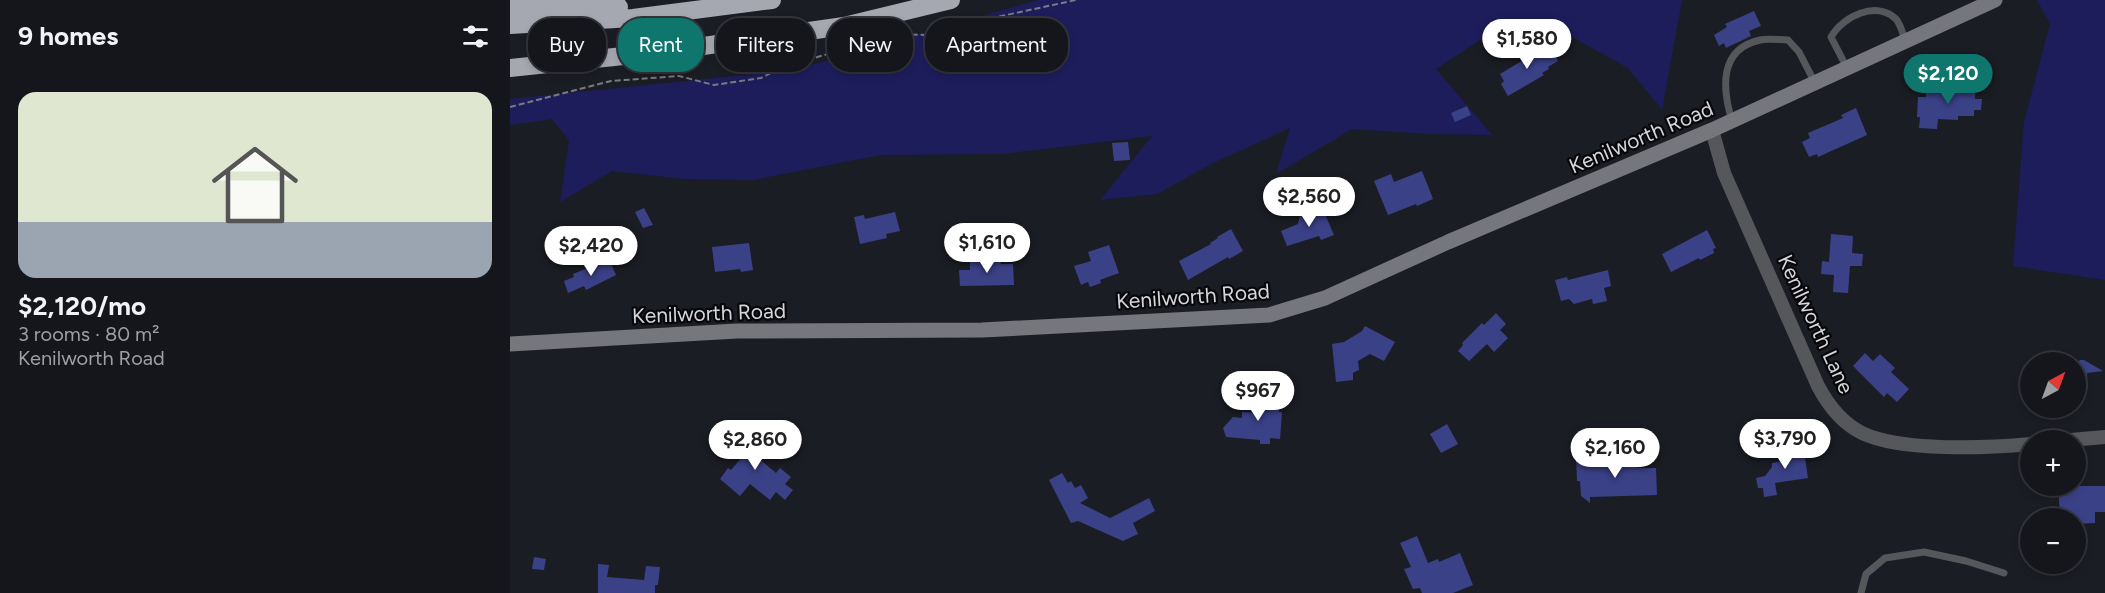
<!DOCTYPE html>
<html lang="en">
<head>
<meta charset="utf-8">
<style>
  body { margin:0; font-family:Figtree,sans-serif; background:#212328; color:#f1f3f6; height:100vh; display:flex; flex-direction:column; font-size:22px; white-space:nowrap }
  * { box-sizing:border-box; margin:0 }
  p { font-size:20px; color:#9d9fa3 }
  .icon { flex:none; width:33px; height:33px; fill:none; stroke:currentColor; stroke-width:2; stroke-linecap:round; stroke-linejoin:round }
  .map { position:relative; flex:1; overflow:hidden }
  .drawer { display:flex; flex-direction:column; background:#14161b; width:510px }
  .drawer>* { flex:none }
  .guide { position:absolute; left:18px; top:18px; width:570px; height:54px; display:flex; gap:12px }
  .needle { width:39px; rotate:41deg }
  .controls { position:absolute; left:1510px; top:352px; display:grid; gap:12px }
  .controls a { display:grid; place-items:center; width:66px; height:66px; border-radius:50%; background:#14161b; box-shadow:0 3px 9px #0003,0 0 0 2px #33353a; font-size:30px }
  .price { position:absolute; translate:-50% -51px; padding:0 14px; border-radius:21px; background:#fff; color:#222; font-size:20px; line-height:39px; filter:drop-shadow(0 2px 3px #0008) }
  .price::after { content:''; position:absolute; left:50%; top:36px; width:18px; height:14px; margin-left:-9px; background:inherit; clip-path:polygon(0 0,100% 0,50% 100%) }
  .price.active { background:#0f766e; color:#fff }
  ul { padding:0; list-style:none }
  li { display:grid; align-content:center; gap:12px; height:318px; padding:0 18px }
  li+li { border-top:2px solid #33353a }
  li span { display:grid; place-items:center; height:186px; border-radius:18px; color:#555 }
  li>.icon { margin-inline-start:auto }
  span .icon { width:108px; height:108px; fill:#fffc; stroke-width:1 }
  li b { font-size:26px }
  h2 { display:flex; justify-content:space-between; align-items:center; height:72px; padding:0 18px; font-size:26px }
  .chip { padding:0 21px; border-radius:24px; background:#14161b; box-shadow:0 3px 9px #0003,0 0 0 2px #33353a; font-size:21px; line-height:54px }
  .chip.active { background:#0f766e; color:#fff }
  main { display:flex; flex:1; min-height:0 }
  .map>svg:first-child { display:block }
</style>
</head>
<body>
<main>
<section class="drawer">
<h2>9 homes<svg class="icon" aria-label="filters" viewBox="0 0 24 24"><path d="M4 7h16M4 17h16"/><circle cx="9" cy="7" r="2"/><circle cx="15" cy="17" r="2"/></svg></h2>
<ul>
<li><span style="background:linear-gradient(#dfe7d0 70%,#9aa5b1 0)"><svg class="icon" aria-label="home" viewBox="0 0 24 24"><path d="M3 11l9-7 9 7M6 9v11h12V9"/></svg></span><div><b>$2,120/mo</b><p>3 rooms · 80 m²</p><p>Kenilworth Road</p></div></li>
</ul>
</section>
<div class="map">
<svg width="1595" height="593" viewBox="0 0 1595 593">
  <rect width="100%" height="100%" fill="#1b1d24"/>
  <path fill="#1d1d5c" d="M528,0H1172L1152,110L1118,68L1055,33L982,32L926,69L982,135L919,134L842,129L766,174L780,128L703,163L647,194L590,200L642,136L492,154L370,155L243,180L174,179L102,171L50,202L59,140L42,119L0,125V99L283,70Z
    M1527,0H1595V280L1503,266L1514,122L1540,24Z"/>
  <path fill="#3b4187" d="M1244,11L1251,26L1239,31L1241,36L1216,48L1214,43L1209,46L1204,35L1217,27L1215,24Z
    M1021,48L1026,57L1041,48L1048,61L1038,67L1039,69L1032,73L1034,75L998,96L991,84L994,81L990,74L1015,59L1011,53Z
    M1450,79L1466,80L1465,99H1472L1471,110H1464V116H1448V120L1428,119L1427,129L1409,128L1410,117H1407L1408,97H1416V91H1450Z
    M957,106L961,115L945,122L941,113Z
    M1346,108L1357,135L1308,157L1307,154L1299,157L1292,142L1300,138L1298,133L1333,118L1331,115Z
    M618,142L620,160L604,161L602,143Z
    M912,171L923,199L907,206L906,204L878,215L864,181L881,174L884,182Z
    M812,207L824,235L811,240L809,236L777,246L771,231L788,224L790,215Z
    M134,208L143,225L133,228L125,212Z
    M385,212L390,231L376,234L377,238L350,244L344,217L354,215L355,219Z
    M721,229L733,251L719,259L718,257L678,280L669,261L701,244L700,243L708,238L707,237Z
    M1197,230L1206,248L1203,249L1204,253L1190,260L1189,258L1161,272L1152,254Z
    M1321,234L1343,236L1342,253L1353,254L1352,266H1340L1338,293L1323,292L1324,275L1311,274L1312,261L1319,262Z
    M239,243L243,270L231,272L230,269L205,272L202,247Z
    M599,245L609,273L590,280L591,283L580,287L578,282L571,285L564,266L581,261L578,252Z
    M99,259L106,275L76,290L74,286L58,293L54,281L64,277L63,274Z
    M490,260L491,264H503L504,285L450,286L449,270H460V261Z
    M1098,270L1101,286L1094,288L1097,301L1083,304L1082,299L1064,304L1059,299L1051,301L1045,280L1057,277L1058,280Z
    M986,313L996,324L990,330L998,338L984,352L977,344L959,361L948,351L953,345L952,343L972,323L974,325Z
    M855,326L885,342L874,361L860,354L848,361L849,370L843,373V380L826,382L822,344L834,342L852,331Z
    M1355,353L1363,361L1370,354L1385,368L1381,372L1399,389L1387,402L1377,393L1374,397L1343,366Z
    M1570,360H1574L1593,371L1577,373L1578,389H1566V364Z
    M753,392L770,393L769,412H772L770,439L760,438V444H750V440L716,437L713,428L723,417L732,418V412L752,413Z
    M937,424L948,444L931,453L920,434Z
    M233,426L247,437L244,441L255,450L248,458L266,473L270,468L281,477L275,484L283,490L275,500L266,492L260,500L240,484L230,496L210,479L218,468L221,470L237,451L223,439Z
    M1290,444L1291,451H1294L1298,478L1265,483L1267,495L1254,497L1253,488H1248L1246,478L1255,476L1262,467V463L1273,461L1271,446Z
    M1066,455H1078L1079,463L1105,462L1110,458L1116,457L1123,463H1128V468H1146L1147,495L1080,497V503L1071,496L1070,481H1067Z
    M552,473L558,483L561,481L565,488L571,485L578,498L570,503L600,518L639,498L645,511L623,523L628,534L613,541L568,521L561,523L539,480Z
    M1548,486H1595V512H1585V523L1566,524L1563,514H1550Z
    M907,536L918,563L928,559L929,562L950,553L963,585L943,593H912L910,588L903,589L894,569L901,567L890,543Z
    M24,557L36,559L34,570L22,569Z
    M88,564L99,565L97,577L134,580L136,566L150,567L148,585H145V593H88Z"/>
  <g fill="none" stroke-linecap="round" stroke-linejoin="round">
    <path stroke="#7a7b81" stroke-width="2" stroke-dasharray="6 3" stroke-linecap="butt" d="M0,107L101,81L169,76L204,85L251,78L275,66L390,34L418,35L487,17L566,0"/>
    <path stroke="#56575a" stroke-width="7" d="M1337,68L1321,37C1333,16 1367,0 1386,19C1391,25 1393,34 1395,41
      M1222,121C1212,88 1209,49 1250,40C1259,38 1269,40 1278,40L1289,52L1305,83
      M1351,593L1356,574L1375,558L1414,552L1456,561L1494,573"/>
    <path stroke="#56575a" stroke-width="14" d="M1202,130L1214,173L1308,386C1318,405 1332,423 1352,433C1392,452 1477,448 1521,444
      M1549,441L1595,437"/>
    <path stroke="#76777d" stroke-width="15" d="M0,344L227,331L472,330L759,315L815,298L938,242L1202,130L1485,0"/>
    <path stroke="#a5a7b1" stroke-width="18" d="M0,7H109
      M0,25L123,18L262,0
      M0,68L151,52L334,26L441,0"/>
  </g>
  <g text-anchor="middle" dominant-baseline="central" stroke-width="4.5" stroke-linejoin="round" paint-order="stroke">
    <g font-size="21" fill="#d5d6db" stroke="#07070a">
      <text transform="translate(1131 137) rotate(-23)">Kenilworth Road</text>
      <text transform="translate(683 296) rotate(-4)">Kenilworth Road</text>
      <text transform="translate(199 313) rotate(-2)">Kenilworth Road</text>
      <text transform="translate(1306 324) rotate(65)">Kenilworth Lane</text>
    </g>
  </g>
</svg>
<div class="controls">
<a><svg class="needle" viewBox="-14 -14 28 28"><path d="M0-13l5 13h-10z" fill="#e53935"/><path d="M0 13l5-13h-10z" fill="#9d9fa3"/></svg></a>
<a>+</a>
<a>−</a>
</div>
<b class="price" style="left:1017px;top:70px">$1,580</b>
<b class="price active" style="left:1438px;top:105px">$2,120</b>
<b class="price" style="left:799px;top:228px">$2,560</b>
<b class="price" style="left:477px;top:274px">$1,610</b>
<b class="price" style="left:81px;top:277px">$2,420</b>
<b class="price" style="left:748px;top:422px">$967</b>
<b class="price" style="left:1275px;top:470px">$3,790</b>
<b class="price" style="left:245px;top:471px">$2,860</b>
<b class="price" style="left:1105px;top:479px">$2,160</b>
<div class="guide">
<a class="chip">Buy</a>
<a class="chip active">Rent</a>
<a class="chip">Filters</a>
<a class="chip">New</a>
<a class="chip">Apartment</a>
</div>
</div>
</main>
</body>
</html>
